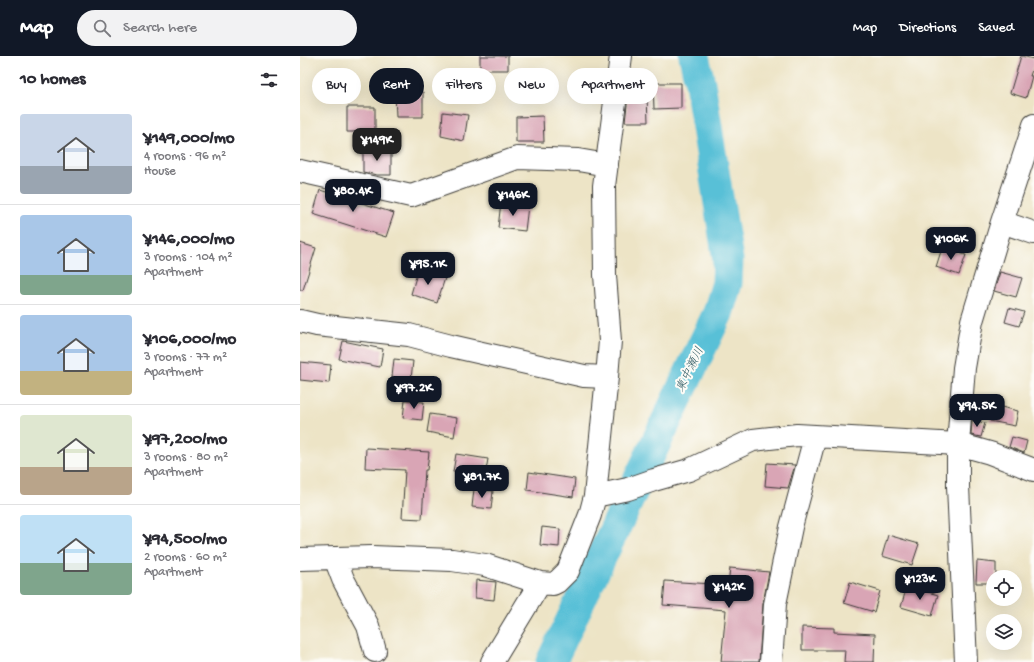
<!DOCTYPE html>
<html lang="en">
<head>
<meta charset="utf-8">
<style>
  body { margin:0; font-family:"Gochi Hand","Klee One",sans-serif; background:#f2f2f3; color:#2b2b33; height:100vh; display:flex; flex-direction:column; font-size:15px; white-space:nowrap }
  * { box-sizing:border-box; margin:0 }
  p { font-size:13px; color:#7c7c81 }
  .icon { flex:none; width:22px; height:22px; fill:none; stroke:currentColor; stroke-width:2; stroke-linecap:round; stroke-linejoin:round }
  .map { position:relative; flex:1; overflow:hidden }
  .side { display:flex; flex-direction:column; background:#fff; width:300px }
  .side>* { flex:none }
  .guide { position:absolute; left:12px; top:12px; width:380px; height:36px; display:flex; gap:8px }
  .fabs { position:absolute; left:686px; top:514px; display:grid; gap:8px }
  .fabs a { display:grid; place-items:center; width:36px; height:36px; border-radius:50%; background:#fff; box-shadow:0 4px 16px #0002; font-size:20px }
  .price { position:absolute; translate:-50% -34px; padding:0 9px; border-radius:8px; background:#111827; color:#fff; font-size:13px; line-height:26px; filter:drop-shadow(0 1px 2px #0008) }
  .price::after { content:''; position:absolute; left:50%; top:24px; width:12px; height:9px; margin-left:-6px; background:inherit; clip-path:polygon(0 0,100% 0,50% 100%) }
  .price.on { background:#222; color:#fff }
  ul { padding:0; list-style:none }
  li { display:flex; align-items:center; gap:12px; height:100px; padding:0 20px }
  li+li { border-top:1px solid #e1e1e2 }
  li span { display:grid; place-items:center; flex:none; width:112px; height:80px; border-radius:4px; color:#555 }
  li>.icon { margin-inline-start:auto }
  span .icon { width:48px; height:48px; fill:#fffc; stroke-width:1 }
  li b { font-size:17px }
  h2 { display:flex; justify-content:space-between; align-items:center; height:48px; padding:0 20px; font-size:17px }
  .pill { padding:0 14px; border-radius:18px; background:#fff; box-shadow:0 4px 16px #0002; font-size:14px; line-height:36px }
  .pill.on { background:#111827; color:#fff }
  header { display:flex; align-items:center; gap:24px; box-sizing:border-box; height:56px; padding:0 20px; background:#111827; color:#fff }
  header strong { font-size:19px }
  nav { display:flex; gap:22px; margin-inline-start:auto; font-size:14px }
  .search { width:280px; height:36px; background:#f2f2f3; display:flex; align-items:center; gap:10px; box-sizing:border-box; padding:0 14px; border-radius:22px; color:#7c7c81; font-size:15px }
  main { display:flex; flex:1; min-height:0 }
  .map>svg:first-child { display:block }
</style>
</head>
<body>
<header>
<strong>Map</strong>
<div class="search"><svg class="icon" aria-label="search" viewBox="0 0 24 24"><circle cx="10" cy="10" r="6"/><path d="M15 15l6 6"/></svg>Search here</div>
<nav><a>Map</a><a>Directions</a><a>Saved</a></nav>
</header>
<main>
<section class="side">
<h2>10 homes<svg class="icon" aria-label="filters" viewBox="0 0 24 24"><path d="M4 7h16M4 17h16"/><circle cx="9" cy="7" r="2"/><circle cx="15" cy="17" r="2"/></svg></h2>
<ul>
<li><span style="background:linear-gradient(#c9d6e8 65%,#9aa5b1 0)"><svg class="icon" aria-label="home" viewBox="0 0 24 24"><path d="M3 11l9-7 9 7M6 9v11h12V9"/></svg></span><div><b>¥149,000/mo</b><p>4 rooms · 96 m²</p><p>House</p></div></li>
<li><span style="background:linear-gradient(#a9c7e8 75%,#7fa58c 0)"><svg class="icon" aria-label="home" viewBox="0 0 24 24"><path d="M3 11l9-7 9 7M6 9v11h12V9"/></svg></span><div><b>¥146,000/mo</b><p>3 rooms · 104 m²</p><p>Apartment</p></div></li>
<li><span style="background:linear-gradient(#a9c7e8 70%,#c2b280 0)"><svg class="icon" aria-label="home" viewBox="0 0 24 24"><path d="M3 11l9-7 9 7M6 9v11h12V9"/></svg></span><div><b>¥106,000/mo</b><p>3 rooms · 77 m²</p><p>Apartment</p></div></li>
<li><span style="background:linear-gradient(#dfe7d0 65%,#b9a48a 0)"><svg class="icon" aria-label="home" viewBox="0 0 24 24"><path d="M3 11l9-7 9 7M6 9v11h12V9"/></svg></span><div><b>¥97,200/mo</b><p>3 rooms · 80 m²</p><p>Apartment</p></div></li>
<li><span style="background:linear-gradient(#bfe0f5 60%,#7fa58c 0)"><svg class="icon" aria-label="home" viewBox="0 0 24 24"><path d="M3 11l9-7 9 7M6 9v11h12V9"/></svg></span><div><b>¥94,500/mo</b><p>2 rooms · 60 m²</p><p>Apartment</p></div></li>
</ul>
</section>
<div class="map">
<svg width="734" height="606" viewBox="0 0 734 606">
  <rect width="100%" height="100%" fill="#fdfcf7"/>
  <filter id="ink" filterUnits="userSpaceOnUse"><feTurbulence type="fractalNoise" baseFrequency=".025" numOctaves="2"/><feDisplacementMap in="SourceGraphic" scale="8" xChannelSelector="R" yChannelSelector="G"/><feConvolveMatrix kernelMatrix="1 2 1 2 8 2 1 2 1" color-interpolation-filters="sRGB"/></filter>
  <filter id="wash" filterUnits="userSpaceOnUse"><feTurbulence type="fractalNoise" baseFrequency=".012" numOctaves="4" result="noise"/><feDisplacementMap in="SourceGraphic" scale="16" xChannelSelector="R" yChannelSelector="G"/><feGaussianBlur stdDeviation="0.9" result="paint"/><feColorMatrix in="noise" values="0 0 0 0 0 0 0 0 0 0 0 0 0 0 0 0 0 1.4 0 .05"/><feComposite in="paint" operator="in"/></filter>
  <g filter="url(#wash)">
    <rect width="100%" height="100%" fill="#ede4c6"/>
    <g fill="none" stroke-linecap="round" stroke-linejoin="round">
      <path stroke="#59c0d7" stroke-width="31" d="M251,606L418,257L427,227L428,204L400,27L394,0"/>
    </g>
    <g id="blocks">
      <path fill="#d9a5b5" d="M180,0H208V14H180Z
        M721,0L734,3V8L730,20H732L726,42L710,37Z
        M353,27H381V52L354,53Z
        M95,36H123V61H96Z
        M328,40H347L348,66H325Z
        M47,51H75V76H47Z
        M143,56L168,59L164,85L141,80Z
        M243,60L244,86H216V61Z
        M63,94H91V119H77L63,116Z
        M20,134L94,157L86,181L13,158Z
        M201,146L228,150L225,175L198,172Z
        M0,187L16,192L3,234H0Z
        M642,192L666,199L659,219L636,211Z
        M118,214L145,222L137,247L111,238Z
        M700,216L722,222L716,241L694,235Z
        M709,252L724,256L719,270L705,266Z
        M43,285L83,293L80,311L39,303Z
        M94,303L113,305L111,323L92,321Z
        M0,306L31,309L29,327L0,324Z
        M105,344L124,346L122,364L103,362Z
        M693,349L718,355L715,370L690,365Z
        M130,358L157,362L154,381L127,376Z
        M672,364L685,367L681,381L671,379Z
        M712,381L727,385L724,397L709,391Z
        M66,392L129,396L127,414H125L122,463L102,462L105,414L65,412Z
        M156,398L188,403L185,420L153,416Z
        M467,407L495,409L488,432L465,430Z
        M229,416L275,423L273,441L227,434Z
        M174,433L193,435L191,453L172,451Z
        M242,471L260,473L259,491L240,489Z
        M588,479L619,488L612,509L582,500Z
        M677,505L696,507V521H693V527H676Z
        M430,512L469,516L463,547L459,606H421L426,554L363,549L365,525L428,529Z
        M176,524L196,526L194,544L175,542Z
        M550,526L580,535L574,556L544,547Z
        M607,530L638,539L632,560L601,551Z
        M502,571L534,572V576L575,578L574,606H544L545,594H502Z"/>
    </g>
  </g>
  <g filter="url(#ink)">
    <use href="#blocks" fill-opacity="0" stroke="#3b3a36" stroke-width="1"/>
    <g fill="none" stroke-linecap="round" stroke-linejoin="round">
      <g stroke="#3b3a36" stroke-width="24">
        <path id="minor" d="M0,115L111,140L217,102L278,104L307,109
          M702,166L734,177
          M0,265L17,269L109,279L151,290L284,320L307,321
          M295,440L328,433L354,424L389,414L453,384L497,379L658,388L690,397L734,414
          M35,502L43,523L68,570L75,595
          M0,503L72,501L152,504L185,509L240,527L253,528L257,526L268,515L290,459L295,440L307,321L310,285L305,219L304,130L321,0
          M192,606L240,527
          M471,606L475,548L491,471L515,381
          M666,606L658,430V388L664,312L672,265L702,166L734,69"/>
      </g>
      <use href="#minor" stroke="#fff" stroke-width="22"/>
    </g>
  </g>
  <g text-anchor="middle" dominant-baseline="central" stroke-width="4" stroke-linejoin="round" paint-order="stroke">
    <g font-size="12" font-style="italic" fill="#345e67" stroke="#fdfcf7">
      <text transform="translate(391 314) rotate(-64)">東中瀬川</text>
    </g>
  </g>
</svg>
<div class="fabs">
<a><svg class="icon" aria-label="locate" viewBox="0 0 24 24"><circle cx="12" cy="12" r="6"/><path d="M12 2v4M12 18v4M2 12h4M18 12h4"/></svg></a>
<a><svg class="icon" aria-label="layers" viewBox="0 0 24 24"><path d="M12 4l9 5-9 5-9-5zM3 14l9 5 9-5"/></svg></a>
</div>
<b class="price on" style="left:77px;top:106px">¥149K</b>
<b class="price" style="left:53px;top:157px">¥80.4K</b>
<b class="price" style="left:213px;top:161px">¥146K</b>
<b class="price" style="left:651px;top:205px">¥106K</b>
<b class="price" style="left:128px;top:230px">¥95.1K</b>
<b class="price" style="left:114px;top:354px">¥97.2K</b>
<b class="price" style="left:677px;top:372px">¥94.5K</b>
<b class="price" style="left:182px;top:443px">¥81.7K</b>
<b class="price" style="left:620px;top:545px">¥123K</b>
<b class="price" style="left:429px;top:553px">¥142K</b>
<div class="guide">
<a class="pill">Buy</a>
<a class="pill on">Rent</a>
<a class="pill">Filters</a>
<a class="pill">New</a>
<a class="pill">Apartment</a>
</div>
</div>
</main>
</body>
</html>
